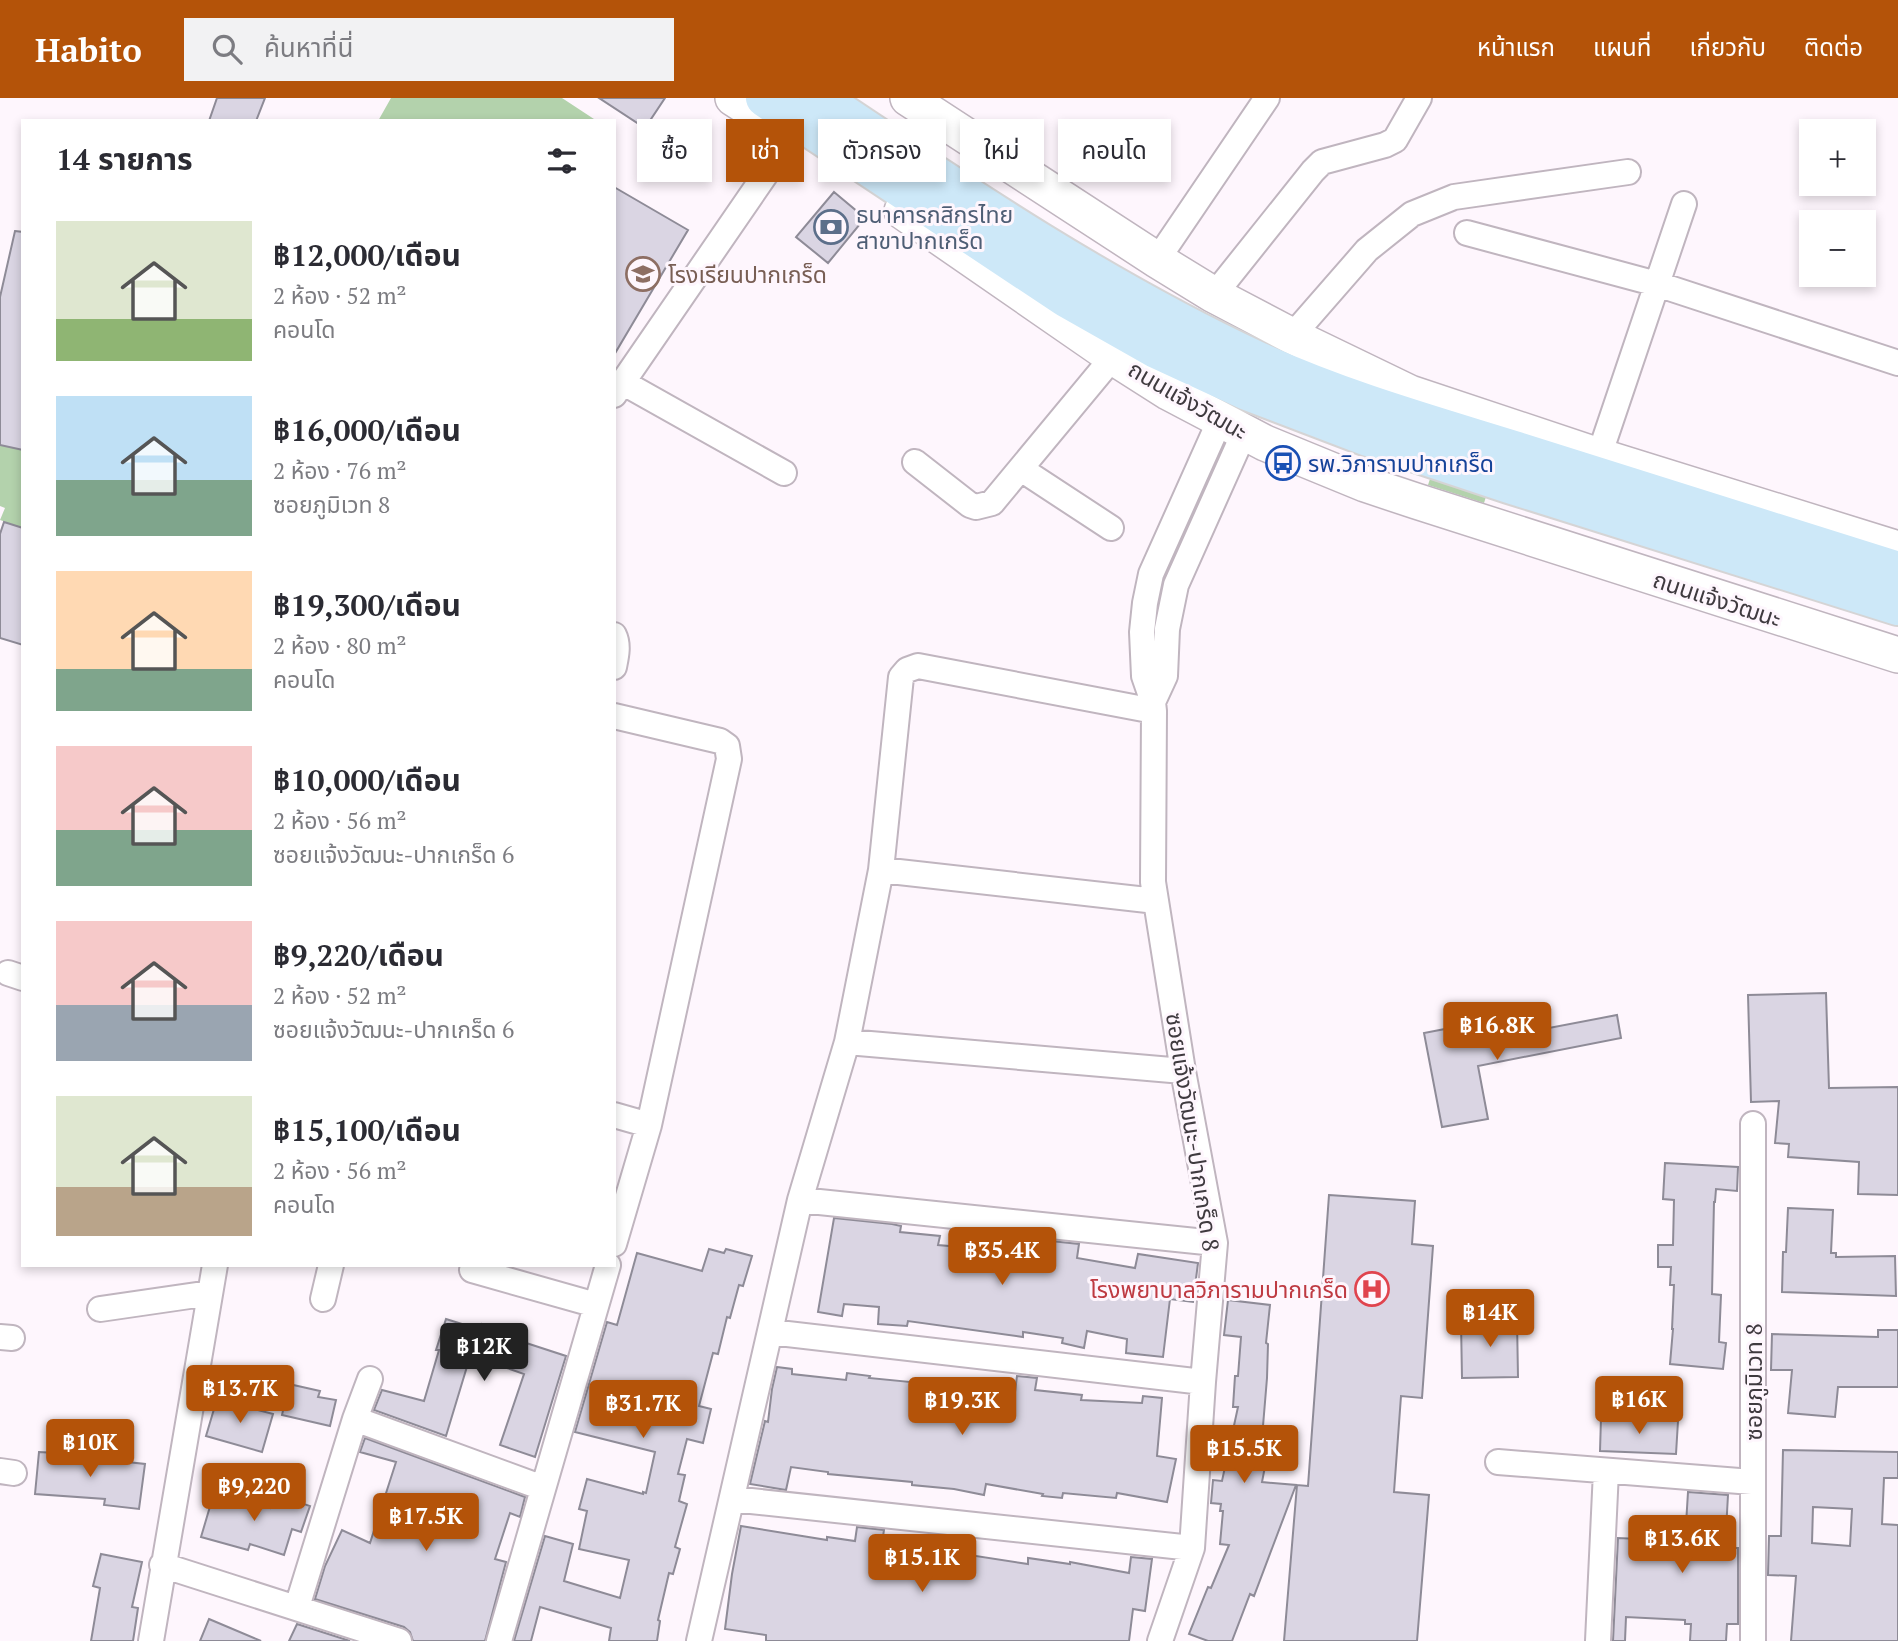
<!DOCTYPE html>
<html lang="th">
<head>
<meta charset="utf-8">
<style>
  body { margin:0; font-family:"PT Serif","Noto Sans Thai",serif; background:#f2f2f3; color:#2b2b33; height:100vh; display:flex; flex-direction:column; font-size:26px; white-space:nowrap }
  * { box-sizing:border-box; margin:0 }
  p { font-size:23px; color:#7c7c81 }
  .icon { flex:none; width:38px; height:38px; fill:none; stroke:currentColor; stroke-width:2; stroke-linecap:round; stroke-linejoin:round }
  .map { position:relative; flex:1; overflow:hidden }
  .panel { position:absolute; left:21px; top:21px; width:595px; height:1148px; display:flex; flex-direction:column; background:#fff; border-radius:0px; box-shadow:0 4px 10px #0003 }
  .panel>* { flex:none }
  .hud { position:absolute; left:637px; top:21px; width:665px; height:63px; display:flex; gap:14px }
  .controls { position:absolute; left:1799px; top:21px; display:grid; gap:14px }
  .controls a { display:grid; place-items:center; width:77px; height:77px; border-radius:0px; background:#fff; box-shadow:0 4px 10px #0003; font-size:35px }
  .price { position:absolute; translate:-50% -60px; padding:0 16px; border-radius:7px; background:#b45309; color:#fff; font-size:23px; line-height:46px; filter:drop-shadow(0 2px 4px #0008) }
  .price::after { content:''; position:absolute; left:50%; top:42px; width:21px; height:16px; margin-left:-10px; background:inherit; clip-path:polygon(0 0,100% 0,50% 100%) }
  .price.current { background:#222; color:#fff }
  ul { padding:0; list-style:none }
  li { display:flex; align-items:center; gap:21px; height:175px; padding:0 35px }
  li span { display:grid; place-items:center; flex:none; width:196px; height:140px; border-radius:0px; color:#555 }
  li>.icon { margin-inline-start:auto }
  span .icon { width:84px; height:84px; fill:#fffc; stroke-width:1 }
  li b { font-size:30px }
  h2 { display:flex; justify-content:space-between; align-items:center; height:84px; padding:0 35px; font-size:30px }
  .tag { padding:0 24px; border-radius:0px; background:#fff; box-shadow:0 4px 10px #0003; font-size:24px; line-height:63px }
  .tag.current { background:#b45309; color:#fff }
  header { display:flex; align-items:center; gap:42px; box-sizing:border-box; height:98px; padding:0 35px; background:#b45309; color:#fff }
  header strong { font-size:33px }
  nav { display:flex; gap:38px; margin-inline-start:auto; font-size:24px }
  .search { width:490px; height:63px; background:#f2f2f3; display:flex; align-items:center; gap:18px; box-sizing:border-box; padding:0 24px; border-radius:0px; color:#7c7c81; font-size:26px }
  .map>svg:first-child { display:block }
</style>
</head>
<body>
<header>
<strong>Habito</strong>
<div class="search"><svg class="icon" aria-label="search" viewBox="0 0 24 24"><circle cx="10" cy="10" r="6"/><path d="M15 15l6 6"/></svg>ค้นหาที่นี่</div>
<nav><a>หน้าแรก</a><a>แผนที่</a><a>เกี่ยวกับ</a><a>ติดต่อ</a></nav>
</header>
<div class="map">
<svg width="1898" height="1543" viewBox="0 0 1898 1543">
  <rect width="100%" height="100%" fill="#fef6fd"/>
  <path fill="#b3d2ac" d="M391,0H562L597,23H378Z
    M0,333L23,338V430L0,422L5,410L0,408Z
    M1440,350L1496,368L1484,405L1428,387Z"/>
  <path fill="#dad5e3" stroke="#8e8b97" stroke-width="2" fill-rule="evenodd" d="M217,0H265L256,23H209Z
    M599,0H665L645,30Z
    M614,89L688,132L614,257Z
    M834,94L865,120L828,165L796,139Z
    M15,133L23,134V352L0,347V199Z
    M4,424L23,430V547L0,540V436Z
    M1826,895L1829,990L1898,989V1097L1858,1096L1859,1064L1788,1059L1789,1046L1775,1045L1779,1003L1751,1004L1748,897Z
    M1617,917L1621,940L1478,968L1488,1021L1442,1029L1424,935L1445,931L1448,947L1491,938L1492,941Z
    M1665,1065L1738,1069L1737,1093L1716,1091L1715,1104H1714L1712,1196L1721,1197L1719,1244L1726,1245L1723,1271L1670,1266L1673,1231H1672L1674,1187H1670L1671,1169H1658V1147H1673L1674,1102L1663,1101Z
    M1329,1097L1415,1103L1412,1146L1433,1148L1422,1300L1401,1298L1394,1394L1429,1397L1417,1543H1284L1297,1387L1308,1388Z
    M1788,1110L1833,1112L1831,1155H1836V1159L1895,1158L1896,1198L1782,1194L1783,1154H1786Z
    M834,1120L892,1126L901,1128L900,1134L940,1138L938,1147L984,1151V1149L1029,1158L1032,1141L1079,1146L1077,1160L1135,1170L1138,1156L1198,1165L1193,1204L1170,1201L1163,1259L1126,1255L1127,1241L1087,1233L1084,1250L1062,1245L1063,1240L1023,1234V1239L908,1223L907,1228L878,1226L879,1209L844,1206L842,1218L818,1214Z
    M709,1151L724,1155L726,1151L752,1158L743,1188L739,1187L730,1220L727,1219L718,1256L713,1255L699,1308L711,1311L703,1345L687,1341L678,1376L685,1377L679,1403L687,1406L675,1449L680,1451L673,1476L669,1475L658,1522L660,1523L657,1543H609L611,1530L540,1509L531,1543H514L545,1438L573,1446L564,1483L620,1500L629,1462L579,1451L587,1413L579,1411L587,1381L643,1396V1394L646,1395L655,1354L575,1334L607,1224L617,1227L637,1155L702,1173Z
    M1228,1202L1270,1207L1266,1245L1268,1246L1267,1280L1261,1352L1268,1353L1262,1384L1296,1387L1254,1498L1250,1496L1232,1543H1208L1189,1536L1208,1489L1211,1490L1229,1447L1220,1446L1223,1413H1220L1221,1406L1211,1405L1213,1382L1222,1383L1238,1309H1233L1235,1278H1238L1241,1239L1224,1237Z
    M446,1221L481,1232L482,1226L515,1234L514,1241L566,1258L535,1359L500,1347L524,1276L507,1270L469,1262L446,1338L374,1312L382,1292L424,1303L439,1252H436Z
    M1517,1222L1518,1279L1462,1280L1461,1224Z
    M1878,1232H1898V1289H1838L1835,1319L1788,1315L1792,1272H1771L1772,1236L1878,1239Z
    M777,1269L792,1271V1276L846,1282L847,1275L870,1278L869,1280L930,1286V1282L1015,1294L1017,1278L1037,1280L1035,1292L1082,1297L1081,1302L1142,1305L1143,1298L1162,1300L1157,1358L1176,1361L1167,1404L1117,1395L1116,1400L1063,1395L1062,1400L1042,1398L1043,1396L986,1386L984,1397L954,1391L912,1387V1384L828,1376V1374L791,1369L786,1392L750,1386L765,1323L768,1324L772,1291Z
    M289,1286L320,1293L318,1299L336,1302L330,1328L282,1317Z
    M217,1301L273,1316L262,1354L206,1338Z
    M1601,1320L1678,1323L1676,1356L1600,1353Z
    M365,1340L525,1399L520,1419L510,1415L495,1461L506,1464L485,1543H413L410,1534L404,1529L315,1501L325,1468L342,1432L370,1445L396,1364L360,1354Z
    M1783,1352L1898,1354V1380H1884L1882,1426L1898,1427V1543H1791L1796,1478L1768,1477L1769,1438H1781ZM1813,1409L1852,1411L1850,1448L1812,1445Z
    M39,1354L91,1357L90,1360L145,1366L139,1411L104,1407L105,1401L35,1396Z
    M1688,1394L1728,1397L1725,1450H1738V1526H1727L1726,1543H1690L1691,1526H1685V1522L1626,1519L1625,1543H1613L1618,1440L1685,1443Z
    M214,1395L270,1410L275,1396L310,1408L301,1434L292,1431L284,1457L250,1446L248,1452L201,1439Z
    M741,1428L827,1442V1439L855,1443L857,1429L884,1432L882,1445L892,1446V1448L943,1456L944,1453L1028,1466V1460L1070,1466V1464L1129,1475L1131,1459L1152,1461L1145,1513L1133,1511L1129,1543H766V1537L725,1531L732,1476Z
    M101,1456L142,1464L132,1509L138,1510L133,1543H91L100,1490L93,1488Z
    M209,1521L261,1543H200Z
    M297,1526L350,1543H289Z"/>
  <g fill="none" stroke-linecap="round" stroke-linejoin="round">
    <g stroke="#c0b5bf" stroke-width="28">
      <path id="minor" d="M1467,135L1657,186L1898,265
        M1157,162L1267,0
        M1214,197L1313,73L1322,64L1385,47L1395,42L1419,0
        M1292,238L1367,152L1412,116L1454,99L1628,74
        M622,284L784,375
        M614,297L792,38
        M1599,358L1684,106
        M915,364L970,407L976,409L992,405L1113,259
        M1021,371L1111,430
        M614,537C619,547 616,559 614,569
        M1153,604L1165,578L1167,531L1176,487L1244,335
        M614,618L720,643L727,648L729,661L649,1027L614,1146
        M881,772L1156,803
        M8,875L23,880
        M847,944L1183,973
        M614,1017L649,1027
        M800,1102L1215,1145
        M472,1172L596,1207
        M323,1201L331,1167
        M100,1211L210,1195
        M770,1234L1203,1284
        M0,1239L12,1240
        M355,1321L543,1390
        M1498,1364L1752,1384
        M0,1373L14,1375
        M732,1401L1192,1450
        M162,1467L399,1543
        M297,1509L355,1321L370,1281
        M151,1543L215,1167
        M499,1543L608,1167
        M699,1543L800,1102L847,944L881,772L901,579L907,572L918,568L1154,613
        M1160,1543L1192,1450L1203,1284L1215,1145L1183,973L1153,784L1154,613L1153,604L1144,578L1142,534L1145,505L1151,476L1220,322
        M1598,1543L1606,1373
        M1753,1543V1026"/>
    </g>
    <g stroke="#c0b5bf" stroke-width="38">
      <path id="secondary" d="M733,0L789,36
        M908,0L1157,162L1214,197L1292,238L1410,295L1599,358L1898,451
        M902,113L1113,259L1168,294L1265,345L1365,386L1416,403L1898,557"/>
    </g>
    <g stroke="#d5d4d5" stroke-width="42">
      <path id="primary" d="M765,0L1066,200L1156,251L1247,293L1368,339L1509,386L1898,508
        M819,0C961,95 1103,191 1258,263C1341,301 1430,326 1517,353C1644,393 1771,433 1898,473"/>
    </g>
    <use href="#minor" stroke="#fff" stroke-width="24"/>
    <use href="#secondary" stroke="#fff" stroke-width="35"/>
    <use href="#primary" stroke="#cde8f8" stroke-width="38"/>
  </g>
  <defs>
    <g id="bank-ring" transform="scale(1.75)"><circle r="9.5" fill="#fef6fd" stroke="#5c6f8a" stroke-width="1.5"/><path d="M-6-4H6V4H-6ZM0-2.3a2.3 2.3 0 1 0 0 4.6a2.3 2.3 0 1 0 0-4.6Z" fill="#5c6f8a"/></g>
    <g id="school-ring" transform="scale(1.75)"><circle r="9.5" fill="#fef6fd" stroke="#8d6e63" stroke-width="1.5"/><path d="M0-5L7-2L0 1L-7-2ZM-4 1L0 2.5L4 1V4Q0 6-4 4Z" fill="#8d6e63"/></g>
    <g id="bus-ring" transform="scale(1.75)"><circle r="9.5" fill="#fef6fd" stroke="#1a4fb4" stroke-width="1.5"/><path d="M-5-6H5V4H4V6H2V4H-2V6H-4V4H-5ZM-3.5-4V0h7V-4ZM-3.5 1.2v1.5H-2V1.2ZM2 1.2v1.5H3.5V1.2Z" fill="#1a4fb4"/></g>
    <g id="hospital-ring" transform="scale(1.75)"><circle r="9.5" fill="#fef6fd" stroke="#e0444e" stroke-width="1.5"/><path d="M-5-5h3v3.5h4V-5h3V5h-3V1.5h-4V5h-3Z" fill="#e0444e"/></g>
  </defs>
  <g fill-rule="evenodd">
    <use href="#bank-ring" x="831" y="129"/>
    <use href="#school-ring" x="643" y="176"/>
    <use href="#bus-ring" x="1283" y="365"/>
    <use href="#hospital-ring" x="1372" y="1191"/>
  </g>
  <g text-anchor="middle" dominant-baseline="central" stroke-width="6" stroke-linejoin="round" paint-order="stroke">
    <g font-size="23" fill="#4e5e75" stroke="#fef6fd" text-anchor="start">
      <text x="856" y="116">ธนาคารกสิกรไทย<tspan x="856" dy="26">สาขาปากเกร็ด</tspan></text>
    </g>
    <g font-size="23" fill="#785e54" stroke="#fef6fd" text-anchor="start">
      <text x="668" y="176">โรงเรียนปากเกร็ด</text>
    </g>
    <g font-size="23" fill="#3f3a3f" stroke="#fef6fd">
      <text transform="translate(1188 302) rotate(30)">ถนนแจ้งวัฒนะ</text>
      <text transform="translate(1717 501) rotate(18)">ถนนแจ้งวัฒนะ</text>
      <text transform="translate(1193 1034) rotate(81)">ซอยแจ้งวัฒนะ-ปากเกร็ด 8</text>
      <text transform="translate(1753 1284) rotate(-90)">ซอยภูมิเวท 8</text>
    </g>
    <g font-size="23" fill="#164399" stroke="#fef6fd" text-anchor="start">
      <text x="1308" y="365">รพ.วิภารามปากเกร็ด</text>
    </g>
    <g font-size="23" fill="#be3a42" stroke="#fef6fd" text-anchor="end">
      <text x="1348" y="1191">โรงพยาบาลวิภารามปากเกร็ด</text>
    </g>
  </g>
</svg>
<div class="controls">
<a>+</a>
<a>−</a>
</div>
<b class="price" style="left:1497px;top:964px">฿16.8K</b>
<b class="price" style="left:1002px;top:1189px">฿35.4K</b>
<b class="price" style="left:1490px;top:1251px">฿14K</b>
<b class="price current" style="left:484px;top:1285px">฿12K</b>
<b class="price" style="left:240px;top:1327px">฿13.7K</b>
<b class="price" style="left:1639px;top:1338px">฿16K</b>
<b class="price" style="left:962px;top:1339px">฿19.3K</b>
<b class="price" style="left:643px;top:1342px">฿31.7K</b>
<b class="price" style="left:90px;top:1381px">฿10K</b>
<b class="price" style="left:1244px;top:1387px">฿15.5K</b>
<b class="price" style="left:254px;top:1425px">฿9,220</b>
<b class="price" style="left:426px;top:1455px">฿17.5K</b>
<b class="price" style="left:1682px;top:1477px">฿13.6K</b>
<b class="price" style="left:922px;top:1496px">฿15.1K</b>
<div class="hud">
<a class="tag">ซื้อ</a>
<a class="tag current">เช่า</a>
<a class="tag">ตัวกรอง</a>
<a class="tag">ใหม่</a>
<a class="tag">คอนโด</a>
</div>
<section class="panel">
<h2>14 รายการ<svg class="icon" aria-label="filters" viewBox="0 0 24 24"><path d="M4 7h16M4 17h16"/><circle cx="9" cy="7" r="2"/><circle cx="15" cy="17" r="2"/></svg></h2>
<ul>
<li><span style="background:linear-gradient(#dfe7d0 70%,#8fb573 0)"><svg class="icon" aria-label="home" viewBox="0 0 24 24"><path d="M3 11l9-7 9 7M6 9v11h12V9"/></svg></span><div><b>฿12,000/เดือน</b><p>2 ห้อง · 52 m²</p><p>คอนโด</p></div></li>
<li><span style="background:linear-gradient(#bfe0f5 60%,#7fa58c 0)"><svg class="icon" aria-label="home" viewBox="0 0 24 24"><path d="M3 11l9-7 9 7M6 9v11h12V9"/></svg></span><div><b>฿16,000/เดือน</b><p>2 ห้อง · 76 m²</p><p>ซอยภูมิเวท 8</p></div></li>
<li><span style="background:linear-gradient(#ffd9b3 70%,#7fa58c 0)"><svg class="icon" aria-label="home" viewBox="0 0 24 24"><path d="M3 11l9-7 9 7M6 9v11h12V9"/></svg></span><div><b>฿19,300/เดือน</b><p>2 ห้อง · 80 m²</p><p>คอนโด</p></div></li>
<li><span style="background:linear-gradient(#f6c9c9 60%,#7fa58c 0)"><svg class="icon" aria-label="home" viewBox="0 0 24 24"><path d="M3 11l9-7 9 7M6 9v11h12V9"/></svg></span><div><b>฿10,000/เดือน</b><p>2 ห้อง · 56 m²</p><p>ซอยแจ้งวัฒนะ-ปากเกร็ด 6</p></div></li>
<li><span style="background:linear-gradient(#f6c9c9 60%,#9aa5b1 0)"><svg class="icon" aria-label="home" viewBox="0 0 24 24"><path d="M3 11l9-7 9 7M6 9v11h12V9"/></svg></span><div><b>฿9,220/เดือน</b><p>2 ห้อง · 52 m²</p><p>ซอยแจ้งวัฒนะ-ปากเกร็ด 6</p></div></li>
<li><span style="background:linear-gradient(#dfe7d0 65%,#b9a48a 0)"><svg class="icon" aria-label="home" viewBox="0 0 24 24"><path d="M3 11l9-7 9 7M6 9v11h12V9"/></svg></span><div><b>฿15,100/เดือน</b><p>2 ห้อง · 56 m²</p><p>คอนโด</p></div></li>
</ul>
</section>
</div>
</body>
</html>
